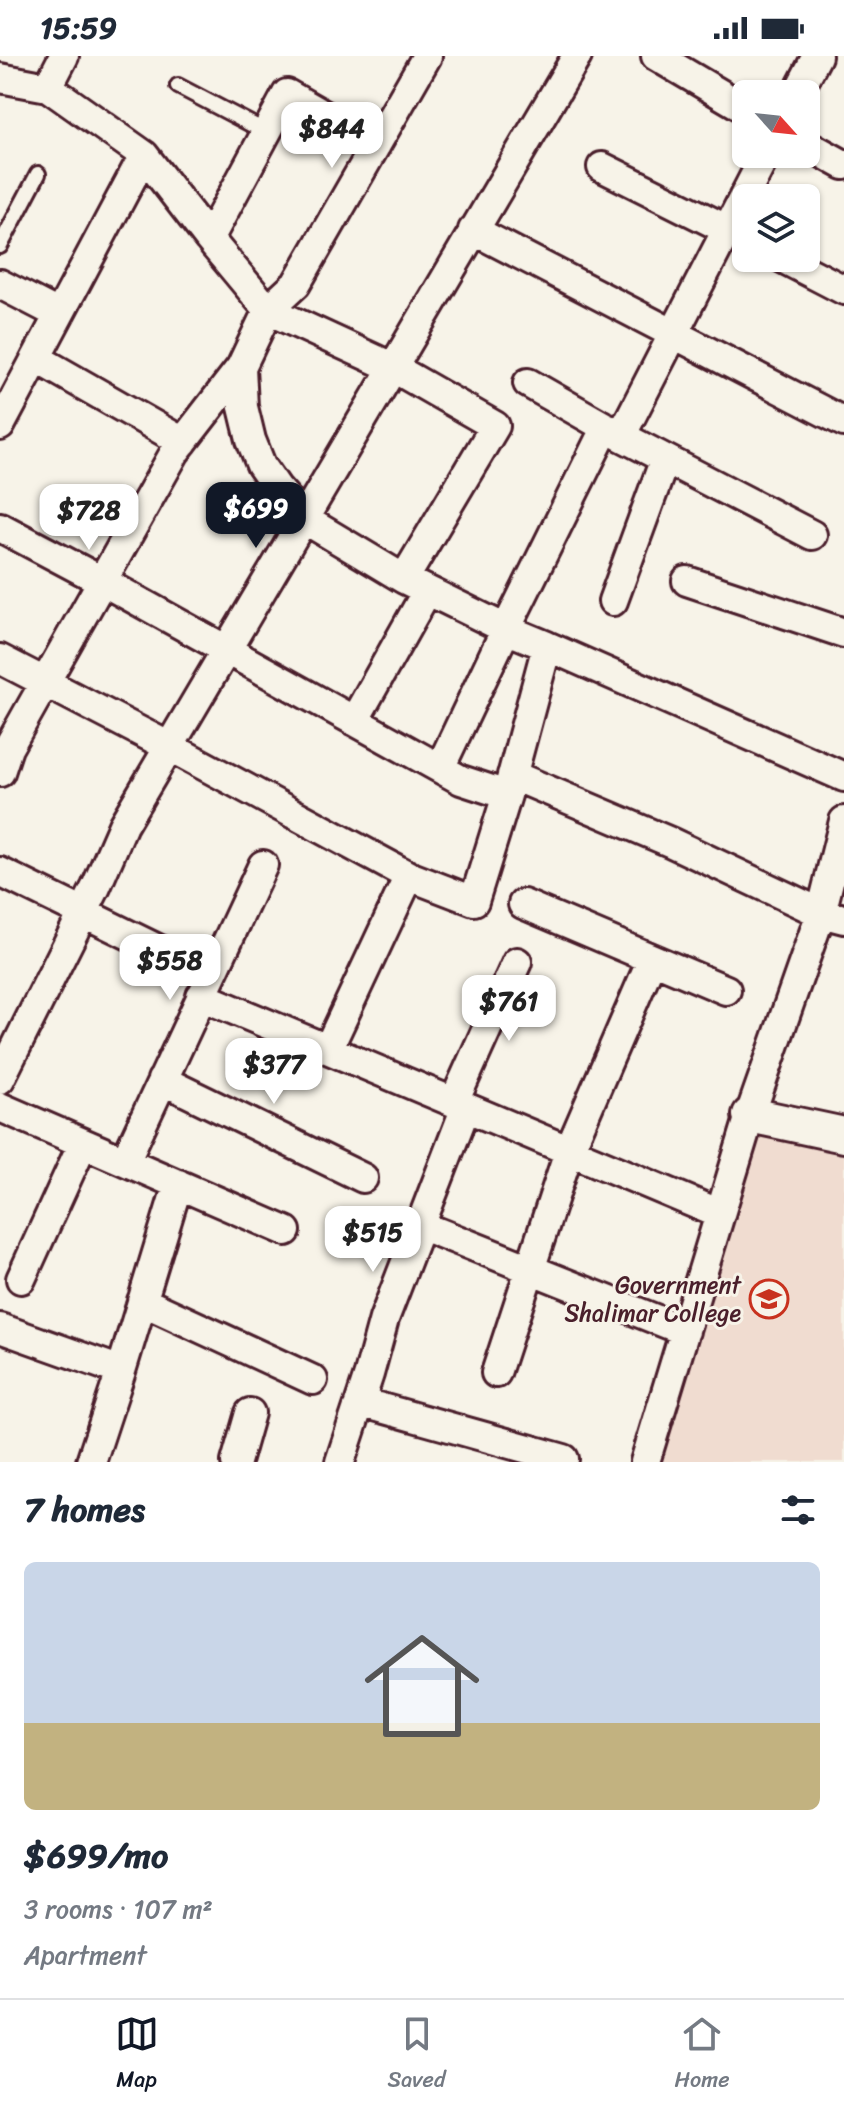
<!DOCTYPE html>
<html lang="en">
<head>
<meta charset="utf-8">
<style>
  body { margin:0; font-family:Sriracha,sans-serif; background:#f6f6f7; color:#1f2937; height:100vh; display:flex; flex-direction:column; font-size:30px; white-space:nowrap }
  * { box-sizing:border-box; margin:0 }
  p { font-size:26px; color:#747a83 }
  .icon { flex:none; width:44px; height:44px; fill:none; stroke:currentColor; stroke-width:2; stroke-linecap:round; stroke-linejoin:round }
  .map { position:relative; height:1406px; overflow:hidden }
  .drawer { display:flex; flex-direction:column; background:#fff; flex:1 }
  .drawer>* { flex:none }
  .needle { width:52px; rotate:117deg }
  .tools { position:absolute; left:732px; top:24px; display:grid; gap:16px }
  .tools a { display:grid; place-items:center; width:88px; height:88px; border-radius:12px; background:#fff; box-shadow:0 2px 6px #0004; font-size:40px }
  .price { position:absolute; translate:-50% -68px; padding:0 18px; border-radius:16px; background:#fff; color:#222; font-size:26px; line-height:52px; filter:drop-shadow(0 2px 4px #0008) }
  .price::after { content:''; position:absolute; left:50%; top:48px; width:24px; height:18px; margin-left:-12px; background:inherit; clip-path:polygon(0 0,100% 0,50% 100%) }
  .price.selected { background:#111827; color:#fff }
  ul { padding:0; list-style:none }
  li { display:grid; align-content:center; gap:16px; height:424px; padding:0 24px }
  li+li { border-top:2px solid #e0e1e3 }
  li span { display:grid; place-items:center; height:248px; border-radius:12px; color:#555 }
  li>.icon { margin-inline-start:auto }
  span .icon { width:144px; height:144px; fill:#fffc; stroke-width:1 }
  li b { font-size:34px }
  h2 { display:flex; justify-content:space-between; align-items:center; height:96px; padding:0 24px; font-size:34px }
  .status { display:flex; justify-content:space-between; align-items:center; height:56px; padding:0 40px; background:#fff; direction:ltr }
  .status svg { height:22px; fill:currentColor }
  .tab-bar { display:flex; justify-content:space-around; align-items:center; height:112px; border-top:2px solid #e0e1e3; background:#fff; font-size:22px; color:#747a83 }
  .tab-bar a { display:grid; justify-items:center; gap:4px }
  .tab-bar .selected { color:#111827 }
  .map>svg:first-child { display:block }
</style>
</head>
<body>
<div class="status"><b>15:59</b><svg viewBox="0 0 49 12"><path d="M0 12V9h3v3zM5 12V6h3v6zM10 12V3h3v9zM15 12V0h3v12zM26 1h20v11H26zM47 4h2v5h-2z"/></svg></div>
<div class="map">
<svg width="844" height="1406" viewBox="0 0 844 1406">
  <rect width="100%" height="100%" fill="#f7f3e8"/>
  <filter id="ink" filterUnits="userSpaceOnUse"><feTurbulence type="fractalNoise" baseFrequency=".0125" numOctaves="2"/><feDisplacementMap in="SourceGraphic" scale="16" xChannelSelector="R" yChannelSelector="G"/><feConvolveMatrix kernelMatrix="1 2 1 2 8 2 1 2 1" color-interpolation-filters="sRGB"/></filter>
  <g filter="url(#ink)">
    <path fill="#f0dcd0" d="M750,1059L844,1079V1406H645Z"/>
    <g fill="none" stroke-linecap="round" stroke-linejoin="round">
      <g stroke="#4a1f2b" stroke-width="20">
        <path id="service" d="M178,30L266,76
          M0,190L38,118"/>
      </g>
      <g stroke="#4a1f2b" stroke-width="34">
        <path id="minor" d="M427,0L296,228L268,254L241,311L243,351L251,384L261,409L277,432L304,463L404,523L506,573L547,590L844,721
          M656,0L746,53
          M0,22L48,31L144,99L209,183L268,254L392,311L495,370L404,523
          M48,31L64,0
          M797,38L817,0
          M806,88L844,109
          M602,111L746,183
          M473,174L844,366
          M209,183L287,38L376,89
          M782,202L844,234
          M0,228L58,258
          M36,302L183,386
          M528,327L621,380L812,479
          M0,370L144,99
          M621,380L766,98
          M0,471L102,525L461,724L507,739
          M687,525L844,577
          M613,545L665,403
          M0,603L170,691L409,820
          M354,665L427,535
          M440,712L506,573L606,371
          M0,716L8,692L175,396L241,311
          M512,719L670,786L821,857L844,863
          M0,816L211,919
          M523,848L726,934
          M201,940L720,1158
          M328,993L409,820L474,845L507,739L547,590
          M0,1023L96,831L123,769L577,0
          M162,1024L363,1122
          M454,1046L517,906
          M0,1051L286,1175
          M125,1105L263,809
          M420,1169L685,1275
          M21,1223L83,1087
          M142,1245L313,1324
          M0,1272L121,1315
          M496,1317L569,1095L652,903
          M360,1346L564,1403
          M91,1406L121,1315L178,1128
          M236,1406L250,1357
          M340,1406L369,1318L384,1263L466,1051
          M645,1406L750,1059L821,857L844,765"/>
      </g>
      <g stroke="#4a1f2b" stroke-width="40">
        <path id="tertiary" d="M750,1059L844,1079"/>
      </g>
      <use href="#service" stroke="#f7f3e8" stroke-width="14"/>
      <use href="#minor" stroke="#f7f3e8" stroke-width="28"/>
      <use href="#tertiary" stroke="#f7f3e8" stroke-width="34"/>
    </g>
  </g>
  <defs>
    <g id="university-ring" transform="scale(2)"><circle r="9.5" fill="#f7f3e8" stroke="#c8321e" stroke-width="1.5"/><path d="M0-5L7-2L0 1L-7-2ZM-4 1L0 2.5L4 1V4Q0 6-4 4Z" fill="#c8321e"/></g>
  </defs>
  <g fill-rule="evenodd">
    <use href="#university-ring" x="769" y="1243"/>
  </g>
  <g text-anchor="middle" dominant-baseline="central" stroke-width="6" stroke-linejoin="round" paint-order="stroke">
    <g font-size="24" fill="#4a1f2b" stroke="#f7f3e8" text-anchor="end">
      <text x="741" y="1229">Government<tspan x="741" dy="28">Shalimar College</tspan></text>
    </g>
  </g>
</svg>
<div class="tools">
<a><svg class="needle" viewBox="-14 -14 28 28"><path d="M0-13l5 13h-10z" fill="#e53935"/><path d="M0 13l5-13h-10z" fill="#747a83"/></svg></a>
<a><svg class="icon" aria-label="layers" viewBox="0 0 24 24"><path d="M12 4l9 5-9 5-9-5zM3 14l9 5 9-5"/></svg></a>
</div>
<b class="price" style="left:332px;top:114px">$844</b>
<b class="price selected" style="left:256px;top:494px">$699</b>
<b class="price" style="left:89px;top:496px">$728</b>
<b class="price" style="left:170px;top:946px">$558</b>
<b class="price" style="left:509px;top:987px">$761</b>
<b class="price" style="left:274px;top:1050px">$377</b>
<b class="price" style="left:373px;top:1218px">$515</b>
</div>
<section class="drawer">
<h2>7 homes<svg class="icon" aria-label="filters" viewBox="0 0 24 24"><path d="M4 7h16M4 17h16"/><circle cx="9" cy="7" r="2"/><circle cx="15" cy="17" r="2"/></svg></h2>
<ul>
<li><span style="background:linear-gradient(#c9d6e8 65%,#c2b280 0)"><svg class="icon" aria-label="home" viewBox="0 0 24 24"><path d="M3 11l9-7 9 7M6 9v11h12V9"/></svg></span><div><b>$699/mo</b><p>3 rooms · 107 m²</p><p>Apartment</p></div></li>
</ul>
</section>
<nav class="tab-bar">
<a class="selected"><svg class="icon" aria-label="map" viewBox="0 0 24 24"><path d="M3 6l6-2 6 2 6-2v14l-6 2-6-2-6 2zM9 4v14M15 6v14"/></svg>Map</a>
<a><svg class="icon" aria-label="saved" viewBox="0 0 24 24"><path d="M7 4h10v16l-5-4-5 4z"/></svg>Saved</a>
<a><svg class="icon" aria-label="home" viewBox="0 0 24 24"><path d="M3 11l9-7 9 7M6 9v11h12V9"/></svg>Home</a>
</nav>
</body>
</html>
